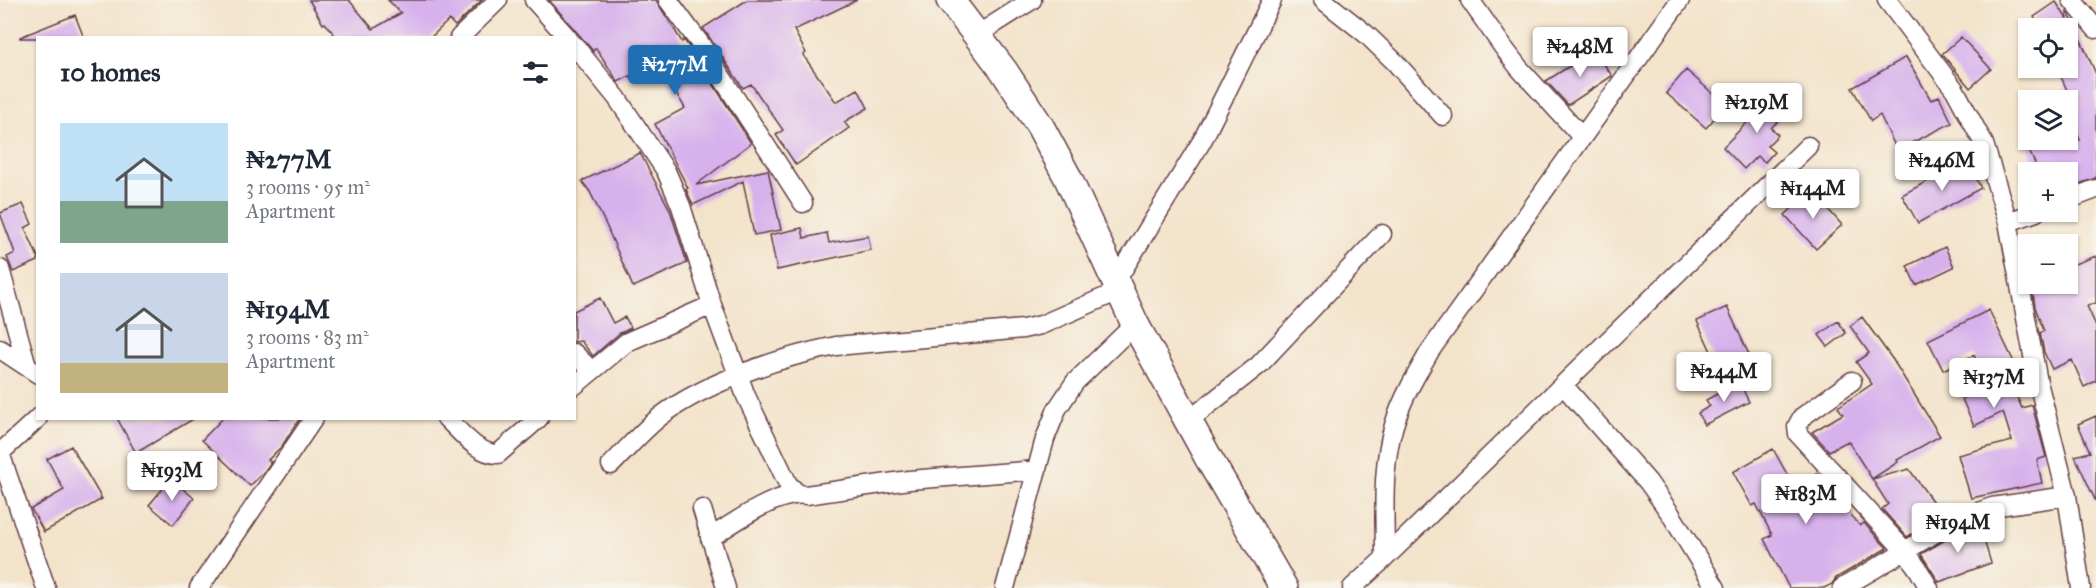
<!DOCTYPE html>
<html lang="en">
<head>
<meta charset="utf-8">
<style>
  body { margin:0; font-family:"IM FELL Great Primer",serif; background:#f2f2f3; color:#1f2937; height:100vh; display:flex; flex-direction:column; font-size:22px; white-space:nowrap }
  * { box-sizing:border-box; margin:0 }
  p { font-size:20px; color:#747a83 }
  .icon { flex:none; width:33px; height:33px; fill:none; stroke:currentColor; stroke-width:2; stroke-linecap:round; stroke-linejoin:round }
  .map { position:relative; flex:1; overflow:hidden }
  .panel { position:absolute; left:36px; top:36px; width:540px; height:384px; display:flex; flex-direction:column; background:#fff; border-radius:0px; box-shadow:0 2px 4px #0004 }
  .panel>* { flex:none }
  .fabs { position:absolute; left:2018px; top:18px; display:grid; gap:12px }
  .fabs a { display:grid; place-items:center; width:60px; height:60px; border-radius:0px; background:#fff; box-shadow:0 2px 4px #0004; font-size:30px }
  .price { position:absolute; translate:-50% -51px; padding:0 14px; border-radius:6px; background:#fff; color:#222; font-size:20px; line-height:39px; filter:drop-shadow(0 2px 3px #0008) }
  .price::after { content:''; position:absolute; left:50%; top:36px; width:18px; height:14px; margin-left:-9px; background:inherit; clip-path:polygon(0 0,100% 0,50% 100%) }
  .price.current { background:#1f6fb2; color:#fff }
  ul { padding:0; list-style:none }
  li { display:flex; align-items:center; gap:18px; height:150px; padding:0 24px }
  li span { display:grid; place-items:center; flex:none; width:168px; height:120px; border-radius:0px; color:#555 }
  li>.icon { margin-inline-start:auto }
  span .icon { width:72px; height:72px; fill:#fffc; stroke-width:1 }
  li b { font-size:26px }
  h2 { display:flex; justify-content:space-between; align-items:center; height:72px; padding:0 24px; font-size:26px }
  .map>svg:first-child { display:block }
</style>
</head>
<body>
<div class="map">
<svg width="2096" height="588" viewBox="0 0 2096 588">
  <rect width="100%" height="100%" fill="#f7f3e8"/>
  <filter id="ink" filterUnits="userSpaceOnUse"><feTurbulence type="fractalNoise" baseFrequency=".0167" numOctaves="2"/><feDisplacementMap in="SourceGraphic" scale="12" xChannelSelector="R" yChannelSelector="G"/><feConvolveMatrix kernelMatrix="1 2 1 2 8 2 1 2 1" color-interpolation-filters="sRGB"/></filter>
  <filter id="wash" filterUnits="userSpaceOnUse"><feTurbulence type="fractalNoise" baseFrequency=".008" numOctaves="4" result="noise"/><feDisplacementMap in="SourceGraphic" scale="24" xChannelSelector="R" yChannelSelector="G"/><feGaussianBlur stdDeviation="1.35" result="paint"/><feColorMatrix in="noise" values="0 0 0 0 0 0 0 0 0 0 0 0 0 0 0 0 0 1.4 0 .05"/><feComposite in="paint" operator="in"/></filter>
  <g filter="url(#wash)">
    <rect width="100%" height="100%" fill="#f3e3ca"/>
    <g id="blocks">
      <path fill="#d7b1ec" d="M309,0H349L373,29L401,13L388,0H482L455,26L449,20L430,38H337L325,23L323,24Z
        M549,0H656L682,42L684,40L690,48L751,143L696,185L768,170L781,230L754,235L743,181L693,205L686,189L688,188L655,124L685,108L658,63L632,79L630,76L618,82L596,48L593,51Z
        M747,0H857L794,30L806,53L803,55L836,102L858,89L868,108L844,122L849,128L796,165L776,135L783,130L751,84L743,88L703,28Z
        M2056,2L2067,19V12L2069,14L2096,74V178L2067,188V172H2039L2024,140H2080L2069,112L2076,110L2057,68H2067V28H2040L2034,17Z
        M75,15L84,38H20V37Z
        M1961,37L1991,69L1970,88L1942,54Z
        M1595,50L1612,76L1568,105L1546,81Z
        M1906,57L1931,100L1939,96L1952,123L1897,150L1880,115L1871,121L1852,88Z
        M1686,70L1726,105L1706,128L1666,93Z
        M1774,95L1789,110L1771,128L1778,135L1767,146L1774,152L1765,162L1757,156L1744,169L1723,147Z
        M640,153L670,210L687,263L633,287L606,225L590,192L582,181Z
        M1966,160L1981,188L1918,223L1902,195Z
        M1811,190L1842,225L1816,249L1785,215Z
        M23,204L32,224L25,228L38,257V261L13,272L7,257L15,253L0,213Z
        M802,228L804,238L827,233L829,243L868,236L871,250L777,270L770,235Z
        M1945,247L1954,267L1916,285L1907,266Z
        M2096,256V303L2087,306L2096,326V381L2084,387L2072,360L2052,369L2044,352L2040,333L2044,331L2035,307L2033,293L2058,284H2067V280L2074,278L2069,266Z
        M600,298L613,323L625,317L631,328L620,333L593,356L581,341L574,342V311Z
        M1727,307L1751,359L1721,373L1697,321Z
        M1989,310L2022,379L2011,384L2022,408L2032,405L2046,457L2037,460L2042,483L1971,498L1958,455L2012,441L2003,412L1974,426L1962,399L1989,387L1974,355L1943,370L1928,340Z
        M1862,317L1893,360L1940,436L1897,460L1898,462L1872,479L1848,441L1829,451L1812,432L1843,414L1838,407L1872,384L1856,362L1869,353L1850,326Z
        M1838,321L1846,333L1828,347L1819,335Z
        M1739,382L1749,402L1704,425L1698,413L1710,406L1706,400Z
        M2096,416V502L2075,456L2090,452L2078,424Z
        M117,418H195L136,453Z
        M223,418H300L282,446L268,460L271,462L264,472L250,486L202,440Z
        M71,446L102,499L44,532L31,509L64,490L47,459Z
        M1773,449L1796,490L1817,473L1860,526L1864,523L1887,548L1836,578L1832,584L1824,588H1789L1764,539L1772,535L1756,504L1752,506L1733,472Z
        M1909,469L1943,516L1907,537L1882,509L1888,504L1872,479Z
        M171,479L194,498L173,525L149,505Z
        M1979,524L1991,563L1939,582L1921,554L1964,529Z"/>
    </g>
  </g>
  <g filter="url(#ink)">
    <use href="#blocks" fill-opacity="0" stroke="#633c43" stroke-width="1.5"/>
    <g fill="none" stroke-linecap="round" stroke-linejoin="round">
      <g stroke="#633c43" stroke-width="21">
        <path id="street" d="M534,0L568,38
          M668,0L699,42L803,203
          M1323,0L1366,34L1395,62L1443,116
          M1470,0L1503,47L1519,68L1582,137
          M1887,0L1955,90L1984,144L2008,222L2038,382L2067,496L2081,588
          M2072,0L2096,29
          M977,35L1032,0
          M459,38L498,0
          M574,45L617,98L666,171L681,206L712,305L746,396L788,484L797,493
          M2067,200L2096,189
          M2008,222L2036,212
          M0,269L27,366
          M1116,281L1202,141L1272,0
          M0,349L38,374
          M574,353L592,371
          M1852,381L1802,417L1797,426L1798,434L1905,551L1918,569L1929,588
          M1563,385L1648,482L1670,513L1716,588
          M574,386L627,342L712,305
          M446,418C461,432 477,454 498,454L539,418
          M1188,421L1259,365L1382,234
          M0,453L46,588
          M0,453L38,418
          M611,465C627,449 643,430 661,416C706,382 781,357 836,346L1023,329L1041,325L1121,290
          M702,509L726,588
          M710,538C733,523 779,490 806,495L909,480L1037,470
          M1385,558C1385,514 1381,468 1394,425C1402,399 1416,375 1430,351L1680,0
          M199,588L314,418
          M1005,588L1045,439L1057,409L1075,382L1135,324
          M1352,588L1385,558L1808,146
          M1842,588L1959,519L1992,507L2067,496"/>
      </g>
      <g stroke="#633c43" stroke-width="30">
        <path id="secondary" d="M950,0L1004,71L1040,126L1067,176L1135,324L1209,459L1284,588"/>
      </g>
      <use href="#street" stroke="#fff" stroke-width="18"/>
      <use href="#secondary" stroke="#fff" stroke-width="27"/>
    </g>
  </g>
</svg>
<div class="fabs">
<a><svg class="icon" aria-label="locate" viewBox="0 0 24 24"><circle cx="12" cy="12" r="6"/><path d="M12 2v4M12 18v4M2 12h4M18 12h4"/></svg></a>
<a><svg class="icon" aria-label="layers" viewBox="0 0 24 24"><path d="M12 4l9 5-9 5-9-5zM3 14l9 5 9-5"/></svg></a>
<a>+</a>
<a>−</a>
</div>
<b class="price" style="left:1580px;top:78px">₦248M</b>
<b class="price current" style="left:675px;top:96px">₦277M</b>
<b class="price" style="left:1757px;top:134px">₦219M</b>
<b class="price" style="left:1942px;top:192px">₦246M</b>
<b class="price" style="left:1813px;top:220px">₦144M</b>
<b class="price" style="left:1724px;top:403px">₦244M</b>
<b class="price" style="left:1994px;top:409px">₦137M</b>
<b class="price" style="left:172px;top:502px">₦193M</b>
<b class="price" style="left:1806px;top:525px">₦183M</b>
<b class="price" style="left:1958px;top:554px">₦194M</b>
<section class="panel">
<h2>10 homes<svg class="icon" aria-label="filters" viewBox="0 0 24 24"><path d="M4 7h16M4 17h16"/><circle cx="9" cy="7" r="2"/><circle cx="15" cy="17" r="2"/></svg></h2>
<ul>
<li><span style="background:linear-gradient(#bfe0f5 65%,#7fa58c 0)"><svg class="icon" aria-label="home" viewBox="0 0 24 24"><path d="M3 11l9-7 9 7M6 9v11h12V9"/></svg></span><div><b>₦277M</b><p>3 rooms · 95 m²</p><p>Apartment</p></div></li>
<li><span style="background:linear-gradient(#c9d6e8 75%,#c2b280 0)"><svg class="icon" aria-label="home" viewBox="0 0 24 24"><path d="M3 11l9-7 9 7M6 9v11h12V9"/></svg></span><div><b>₦194M</b><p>3 rooms · 83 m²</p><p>Apartment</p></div></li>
</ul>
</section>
</div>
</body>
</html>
